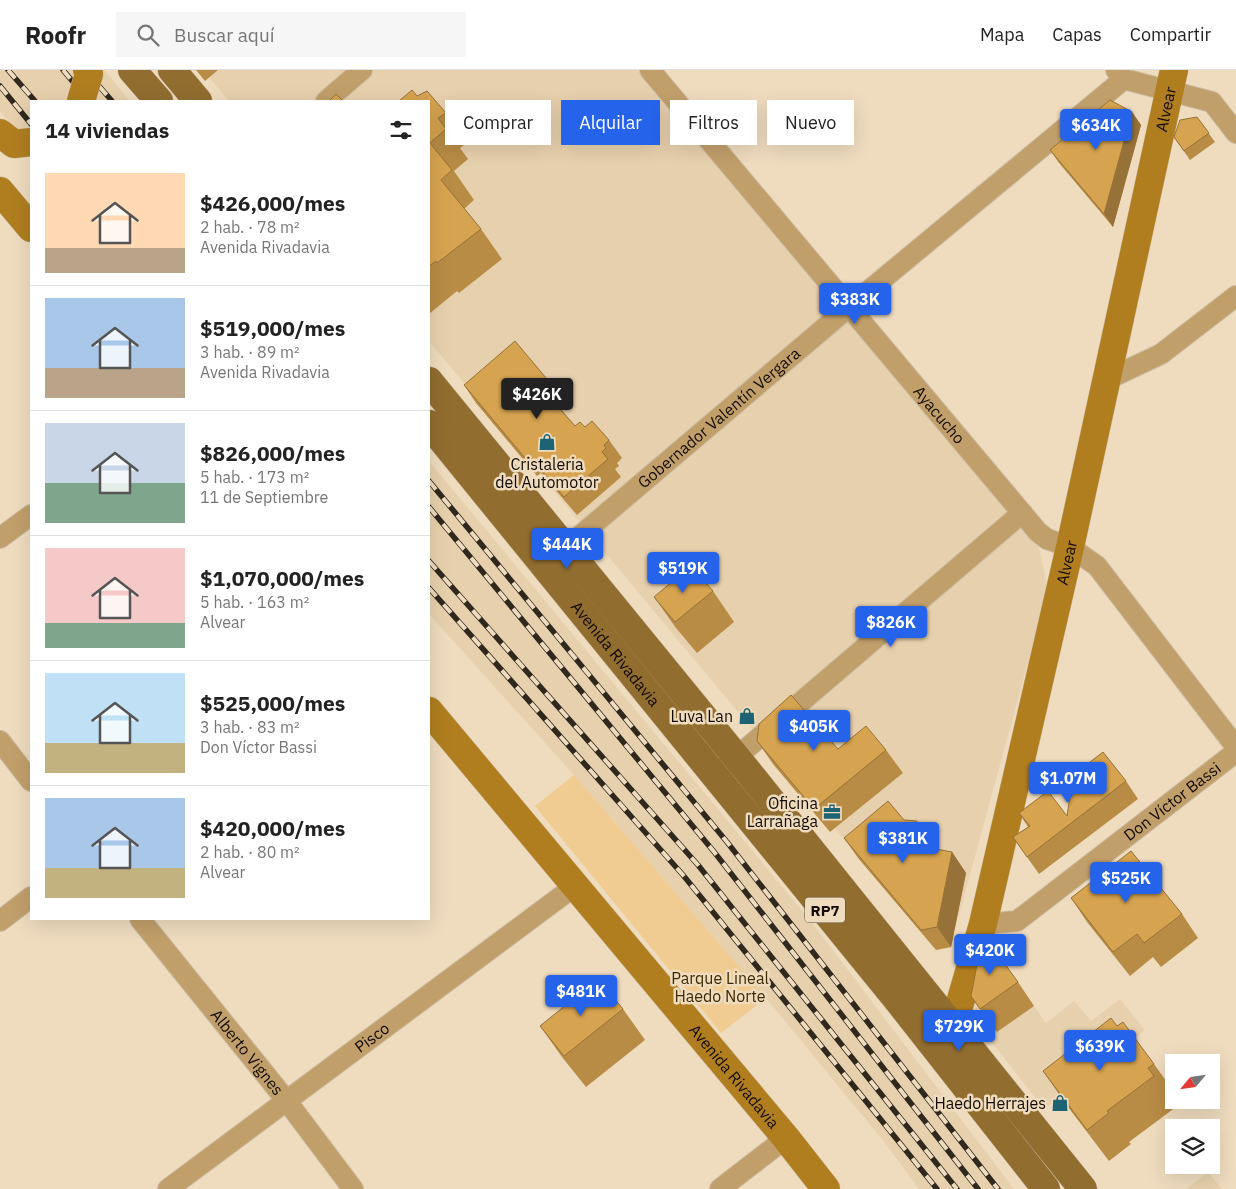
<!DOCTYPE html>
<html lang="es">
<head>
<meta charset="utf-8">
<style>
  body { margin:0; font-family:"IBM Plex Sans",sans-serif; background:#f6f6f6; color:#222; height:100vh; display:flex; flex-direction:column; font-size:19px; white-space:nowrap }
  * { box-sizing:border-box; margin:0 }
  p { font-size:16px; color:#767676 }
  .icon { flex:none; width:28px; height:28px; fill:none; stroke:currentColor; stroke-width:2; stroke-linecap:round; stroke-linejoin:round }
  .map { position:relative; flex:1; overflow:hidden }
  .details { position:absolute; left:30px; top:30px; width:400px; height:820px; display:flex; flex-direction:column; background:#fff; border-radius:0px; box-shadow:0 5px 20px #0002 }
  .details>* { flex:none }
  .hud { position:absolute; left:445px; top:30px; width:475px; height:45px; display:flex; gap:10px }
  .needle { width:32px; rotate:241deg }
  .tools { position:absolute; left:1165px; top:984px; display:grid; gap:10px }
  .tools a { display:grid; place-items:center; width:55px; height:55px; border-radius:0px; background:#fff; box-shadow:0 5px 20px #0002; font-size:25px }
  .price { position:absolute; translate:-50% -42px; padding:0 11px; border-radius:5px; background:#2563eb; color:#fff; font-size:16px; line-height:32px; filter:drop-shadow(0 1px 2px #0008) }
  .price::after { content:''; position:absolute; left:50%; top:30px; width:15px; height:11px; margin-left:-8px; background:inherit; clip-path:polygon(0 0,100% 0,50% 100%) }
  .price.current { background:#222; color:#fff }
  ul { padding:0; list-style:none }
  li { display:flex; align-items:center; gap:15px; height:125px; padding:0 15px }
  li+li { border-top:1px solid #e0e0e0 }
  li span { display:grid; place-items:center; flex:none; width:140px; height:100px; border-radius:0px; color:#555 }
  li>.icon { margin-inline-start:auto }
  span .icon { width:60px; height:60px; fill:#fffc; stroke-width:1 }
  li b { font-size:21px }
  h2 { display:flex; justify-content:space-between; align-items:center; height:60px; padding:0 15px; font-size:21px }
  .tag { padding:0 18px; border-radius:0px; background:#fff; box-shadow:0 5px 20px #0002; font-size:18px; line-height:45px }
  .tag.current { background:#2563eb; color:#fff }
  header { display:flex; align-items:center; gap:30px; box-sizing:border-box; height:70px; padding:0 25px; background:#fff; border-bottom:1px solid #e0e0e0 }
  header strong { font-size:24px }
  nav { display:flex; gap:28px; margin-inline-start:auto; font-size:18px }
  .search { width:350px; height:45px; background:#f6f6f6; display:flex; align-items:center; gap:12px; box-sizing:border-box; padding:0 18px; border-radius:0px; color:#767676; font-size:19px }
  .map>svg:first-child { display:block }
</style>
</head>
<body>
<header>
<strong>Roofr</strong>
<div class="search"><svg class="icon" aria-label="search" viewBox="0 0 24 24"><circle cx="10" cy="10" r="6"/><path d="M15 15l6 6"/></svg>Buscar aquí</div>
<nav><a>Mapa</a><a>Capas</a><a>Compartir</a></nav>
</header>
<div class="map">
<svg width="1236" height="1119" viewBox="0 0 1236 1119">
  <rect width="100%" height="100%" fill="#efdcbf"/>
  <path fill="#e7d0ad" d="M0,0H104L130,31H31V78L0,41Z
    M203,0H643L1005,433L1039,478L1048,519L950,878L936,880L429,271V31H229Z
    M429,391L810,850L1014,1119H919L885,1073L766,928L574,705L429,544Z
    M989,871L1046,953L1074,931L1091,951L1120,929L1145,960L1044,1039L978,955L975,935Z
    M1208,1102L1222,1119H1186Z"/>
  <path fill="#f1cc92" d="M574,705L766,928L721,963L535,736Z"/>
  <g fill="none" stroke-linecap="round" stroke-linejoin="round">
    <g stroke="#ccbba1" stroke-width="22">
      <g id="street">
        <path id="s1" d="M650,0L1038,462L1047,469L1070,477L1097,496L1236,677"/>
        <path d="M1116,0L1124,9L1212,32L1236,63"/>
        <path d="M326,31L362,0"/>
        <path d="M1106,310L1161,284L1236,226"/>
        <path d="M0,468L31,445"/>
        <path id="s2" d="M555,487L849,237L1124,9"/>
        <path d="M0,671L31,711"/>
        <path d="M726,696L1022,443"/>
        <path id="s3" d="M140,849L286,1030L353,1119"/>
        <path d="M0,851L31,827"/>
        <path id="s4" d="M983,854L1017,851L1236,682"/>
        <path id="s5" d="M168,1119L575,816"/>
        <path d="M720,1119L786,1068"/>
      </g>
    </g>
    <g stroke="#ccbba1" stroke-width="29">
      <g id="secondary">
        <path d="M0,63L14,74L31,72"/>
        <path d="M0,121L31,158"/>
        <path id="s6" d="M429,641L786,1068L826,1119"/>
        <path id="s7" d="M939,971L953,957L983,854L1070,477L1174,0"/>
      </g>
    </g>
    <g stroke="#ccbba1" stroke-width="29">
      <g id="primary">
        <path d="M132,0L159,31"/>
        <path d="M172,0L198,31"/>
        <path d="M429,311L737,688L1083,1119"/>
        <path id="s8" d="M429,354L899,932L1046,1119"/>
      </g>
    </g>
    <use href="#street" stroke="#c19f6b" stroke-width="20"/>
    <use href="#secondary" stroke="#b07e1f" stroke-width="28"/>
    <use href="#primary" stroke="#916d30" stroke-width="28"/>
    <g stroke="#30281d" stroke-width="5.5">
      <path id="rail" d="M8,0L35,31
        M63,0L89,31
        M85,0L112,31
        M0,16L31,54
        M429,411L727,772L998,1119
        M429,437L715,783L978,1119
        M429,491L698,795L957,1119
        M429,518L683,805L937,1119"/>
    </g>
    <use href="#rail" stroke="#efdcbf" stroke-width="4" stroke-dasharray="11" stroke-linecap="butt"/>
    <g stroke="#ccbba1" stroke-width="29" stroke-linecap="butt">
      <path id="secondary-bridge" d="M81,31L89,4L87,0"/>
    </g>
    <use href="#secondary-bridge" stroke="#b07e1f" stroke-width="28"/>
  </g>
  <path fill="#b88c45" d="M196,0H218L205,11Z
    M429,31L446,43L467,73L460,78L468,89L454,101L474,130L464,139L481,159L502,189L459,223L457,221L429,244Z
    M1132,42L1141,55L1113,157L1059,93L1050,80Z
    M1197,47L1215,72L1190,90L1174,67Z
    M464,315H552L564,333L559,337L575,356L585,357L609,370L622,388L617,393L619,396L615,399L621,407L577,445L541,403L537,406L476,333Z
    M713,521L734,552L697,583L676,558L654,527Z
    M757,671L838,679L886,680L903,703L830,762L773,694Z
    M1126,711L1138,729L1039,804L1013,767L1028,757L1019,743L1067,746Z
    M904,750L931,772L930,778L952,782L966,803L951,877L936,880L858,788L844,768Z
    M1071,828L1182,844L1198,868L1161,897L1153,887L1130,906L1087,852Z
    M1018,912L1034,936L997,962L971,926Z
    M623,939L645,970L586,1017L562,987L540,956Z
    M1117,956L1154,994L1174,1022V1026L1170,1029L1176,1037L1129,1072L1131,1074L1109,1091L1065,1033L1043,1001Z"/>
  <path fill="#967238" d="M1132,42L1141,55L1113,157L1104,144Z
    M917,751L931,772L929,795L914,775Z
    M952,782L966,803L951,877L937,857Z"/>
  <path fill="#d6a350" stroke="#967238" d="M412,20L417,26L427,21L446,43L438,48L446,59L430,73L452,100L441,110L481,159L437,193L436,191L429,196V31H399Z
    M336,24L343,31H329Z
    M1110,30L1132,42L1104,144L1050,80Z
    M1197,47L1209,63L1184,81L1174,67L1180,50Z
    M515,271L552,315L544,321L575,356L580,352L585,357L592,351L609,370L604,375L606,378L602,382L608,389L564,427L528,385L525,388L464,315Z
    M691,496L713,521L675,552L654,527Z
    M791,625L838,679L866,656L886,680L814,739L757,671L759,654Z
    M1103,682L1126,711L1027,787L1013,767L1030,756L1019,743L1048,721L1067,746L1073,705Z
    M888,731L904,750L917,751L914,775L952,782L937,857L921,860L844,768Z
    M1131,781L1182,844L1144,873L1137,864L1113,882L1071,828Z
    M983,864L1018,912L980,939L971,926Z
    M598,909L623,939L564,986L540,956Z
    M1111,948L1117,956L1123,952L1154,994L1148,998L1154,1006L1107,1041L1109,1043L1087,1060L1043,1001Z"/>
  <defs>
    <g id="shop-bare" transform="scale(1.35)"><path d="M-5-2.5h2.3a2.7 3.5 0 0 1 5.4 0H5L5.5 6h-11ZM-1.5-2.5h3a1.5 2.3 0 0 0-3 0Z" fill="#1d6373" stroke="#efdcbf" stroke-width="2.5" paint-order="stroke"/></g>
    <g id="office-bare" transform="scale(1.35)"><path d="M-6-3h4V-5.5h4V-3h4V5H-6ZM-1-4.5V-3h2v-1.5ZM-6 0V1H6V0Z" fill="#1d6373" stroke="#efdcbf" stroke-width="2.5" paint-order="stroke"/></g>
  </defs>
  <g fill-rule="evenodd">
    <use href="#shop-bare" x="547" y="372"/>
    <use href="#shop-bare" x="747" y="646"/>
    <use href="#office-bare" x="832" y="742"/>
    <use href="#shop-bare" x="1060" y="1033"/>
  </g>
  <g text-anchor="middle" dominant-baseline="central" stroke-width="5" stroke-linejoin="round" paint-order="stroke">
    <rect fill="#efdcbf" stroke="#544a3b" stroke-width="1" x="805" y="827.5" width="40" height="25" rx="4"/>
    <g font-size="15" font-weight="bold" fill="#120b03">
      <text x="825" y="840">RP7</text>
    </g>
    <g font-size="16" fill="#120b03" stroke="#efdcbf">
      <text stroke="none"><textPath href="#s7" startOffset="962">Alvear</textPath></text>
      <text stroke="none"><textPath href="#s1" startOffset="450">Ayacucho</textPath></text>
      <text stroke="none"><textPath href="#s2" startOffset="215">Gobernador Valentín Vergara</textPath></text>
      <text stroke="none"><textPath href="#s7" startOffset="498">Alvear</textPath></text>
      <text stroke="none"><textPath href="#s8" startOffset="296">Avenida Rivadavia</textPath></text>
      <text stroke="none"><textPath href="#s4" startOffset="230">Don Víctor Bassi</textPath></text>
      <text stroke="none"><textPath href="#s5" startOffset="254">Pisco</textPath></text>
      <text stroke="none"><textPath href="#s3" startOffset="171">Alberto Vignes</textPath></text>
      <text stroke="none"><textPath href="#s6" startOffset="476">Avenida Rivadavia</textPath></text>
    </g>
    <g font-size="16" fill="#120b03" stroke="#efdcbf" text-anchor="end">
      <text x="547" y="394" text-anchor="middle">Cristaleria<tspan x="547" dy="18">del Automotor</tspan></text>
      <text x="733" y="646">Luva Lan</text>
      <text x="818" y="733">Oficina<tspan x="818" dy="18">Larrañaga</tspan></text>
      <text x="1046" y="1033">Haedo Herrajes</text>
    </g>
    <g font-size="16" fill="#3e2a04" stroke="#efdcbf">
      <text x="720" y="908">Parque Lineal<tspan x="720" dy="18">Haedo Norte</tspan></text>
    </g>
  </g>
</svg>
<div class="tools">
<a><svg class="needle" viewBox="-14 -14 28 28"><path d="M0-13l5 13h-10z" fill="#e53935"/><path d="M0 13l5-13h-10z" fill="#767676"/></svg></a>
<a><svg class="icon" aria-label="layers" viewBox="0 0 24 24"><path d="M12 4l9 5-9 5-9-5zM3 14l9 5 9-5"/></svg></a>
</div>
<b class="price" style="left:1096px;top:81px">$634K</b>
<b class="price" style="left:855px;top:255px">$383K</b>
<b class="price current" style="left:537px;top:350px">$426K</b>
<b class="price" style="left:567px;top:500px">$444K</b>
<b class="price" style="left:683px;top:524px">$519K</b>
<b class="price" style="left:891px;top:578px">$826K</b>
<b class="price" style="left:814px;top:682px">$405K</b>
<b class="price" style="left:1068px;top:734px">$1.07M</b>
<b class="price" style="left:903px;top:794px">$381K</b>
<b class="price" style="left:1126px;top:834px">$525K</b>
<b class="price" style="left:990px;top:906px">$420K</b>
<b class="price" style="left:581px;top:947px">$481K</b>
<b class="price" style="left:959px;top:982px">$729K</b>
<b class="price" style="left:1100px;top:1002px">$639K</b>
<div class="hud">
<a class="tag">Comprar</a>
<a class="tag current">Alquilar</a>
<a class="tag">Filtros</a>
<a class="tag">Nuevo</a>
</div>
<section class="details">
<h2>14 viviendas<svg class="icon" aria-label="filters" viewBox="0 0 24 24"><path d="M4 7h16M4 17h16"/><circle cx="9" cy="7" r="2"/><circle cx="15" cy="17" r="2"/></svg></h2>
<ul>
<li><span style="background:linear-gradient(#ffd9b3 75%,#b9a48a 0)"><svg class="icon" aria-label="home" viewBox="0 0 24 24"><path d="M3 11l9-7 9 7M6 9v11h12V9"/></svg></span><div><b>$426,000/mes</b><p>2 hab. · 78 m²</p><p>Avenida Rivadavia</p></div></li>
<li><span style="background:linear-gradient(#a9c7e8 70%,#b9a48a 0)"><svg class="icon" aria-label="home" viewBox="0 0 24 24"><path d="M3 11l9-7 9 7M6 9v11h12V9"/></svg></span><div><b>$519,000/mes</b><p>3 hab. · 89 m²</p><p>Avenida Rivadavia</p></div></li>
<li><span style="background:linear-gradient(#c9d6e8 60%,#7fa58c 0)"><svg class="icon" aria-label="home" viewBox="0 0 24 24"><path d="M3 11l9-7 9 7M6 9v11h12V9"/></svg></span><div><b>$826,000/mes</b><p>5 hab. · 173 m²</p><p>11 de Septiembre</p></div></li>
<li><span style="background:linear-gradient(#f6c9c9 75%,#7fa58c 0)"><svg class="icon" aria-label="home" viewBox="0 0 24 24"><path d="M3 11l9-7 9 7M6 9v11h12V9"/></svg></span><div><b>$1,070,000/mes</b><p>5 hab. · 163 m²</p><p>Alvear</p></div></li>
<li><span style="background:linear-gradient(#bfe0f5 70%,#c2b280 0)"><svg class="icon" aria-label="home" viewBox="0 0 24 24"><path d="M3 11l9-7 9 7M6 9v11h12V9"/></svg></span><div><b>$525,000/mes</b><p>3 hab. · 83 m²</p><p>Don Víctor Bassi</p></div></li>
<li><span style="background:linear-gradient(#a9c7e8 70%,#c2b280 0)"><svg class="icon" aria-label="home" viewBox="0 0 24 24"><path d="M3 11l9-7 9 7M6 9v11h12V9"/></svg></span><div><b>$420,000/mes</b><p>2 hab. · 80 m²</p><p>Alvear</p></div></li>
</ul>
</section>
</div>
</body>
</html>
